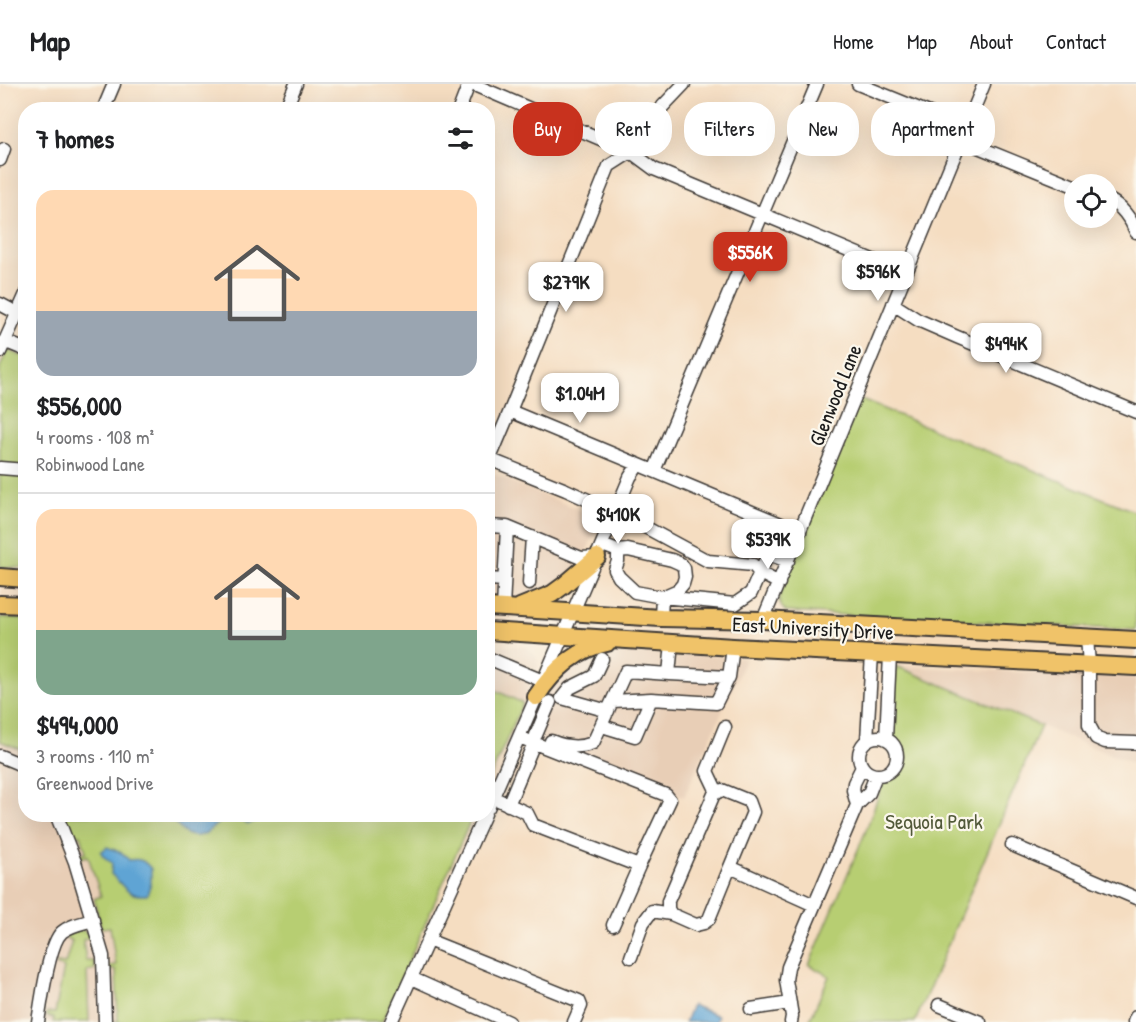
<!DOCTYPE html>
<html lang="en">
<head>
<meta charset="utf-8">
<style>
  body { margin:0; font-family:"Patrick Hand",sans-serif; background:#f2f2f2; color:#202124; height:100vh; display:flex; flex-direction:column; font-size:22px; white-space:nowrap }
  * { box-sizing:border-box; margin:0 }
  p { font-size:20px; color:#757577 }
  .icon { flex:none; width:33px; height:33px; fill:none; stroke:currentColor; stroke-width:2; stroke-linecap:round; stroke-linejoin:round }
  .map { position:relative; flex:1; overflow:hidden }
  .panel { position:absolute; left:18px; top:18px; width:477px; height:720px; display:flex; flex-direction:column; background:#fff; border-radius:24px; box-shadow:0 6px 24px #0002 }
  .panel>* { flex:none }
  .banner { position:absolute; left:513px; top:18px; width:532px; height:54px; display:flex; gap:12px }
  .buttons { position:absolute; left:1064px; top:90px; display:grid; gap:12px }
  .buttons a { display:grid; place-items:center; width:54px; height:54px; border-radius:50%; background:#fff; box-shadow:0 6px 24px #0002; font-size:30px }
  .price { position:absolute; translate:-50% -51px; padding:0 14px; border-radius:12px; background:#fff; color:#222; font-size:20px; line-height:39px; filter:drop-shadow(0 2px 3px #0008) }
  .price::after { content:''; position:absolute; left:50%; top:36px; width:18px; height:14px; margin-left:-9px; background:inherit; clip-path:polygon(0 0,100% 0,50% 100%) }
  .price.on { background:#c8321e; color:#fff }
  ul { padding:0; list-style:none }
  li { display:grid; align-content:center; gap:12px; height:318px; padding:0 18px }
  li+li { border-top:2px solid #e0e0e0 }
  li span { display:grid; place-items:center; height:186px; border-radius:18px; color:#555 }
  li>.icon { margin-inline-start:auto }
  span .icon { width:108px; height:108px; fill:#fffc; stroke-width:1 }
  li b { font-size:26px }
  h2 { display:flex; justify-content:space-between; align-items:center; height:72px; padding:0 18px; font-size:26px }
  .pill { padding:0 21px; border-radius:24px; background:#fff; box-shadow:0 6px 24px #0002; font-size:21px; line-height:54px }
  .pill.on { background:#c8321e; color:#fff }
  header { display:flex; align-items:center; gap:36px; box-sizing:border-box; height:84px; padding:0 30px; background:#fff; border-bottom:2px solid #e0e0e0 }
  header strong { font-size:28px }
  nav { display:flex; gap:33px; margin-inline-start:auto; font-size:21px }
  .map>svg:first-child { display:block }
</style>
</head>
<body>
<header>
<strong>Map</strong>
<nav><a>Home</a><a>Map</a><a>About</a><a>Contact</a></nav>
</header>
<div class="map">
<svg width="1136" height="938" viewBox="0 0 1136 938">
  <rect width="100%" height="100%" fill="#fbf7ec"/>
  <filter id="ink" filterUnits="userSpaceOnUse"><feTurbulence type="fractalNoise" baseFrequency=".0167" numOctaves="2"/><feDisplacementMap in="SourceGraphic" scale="12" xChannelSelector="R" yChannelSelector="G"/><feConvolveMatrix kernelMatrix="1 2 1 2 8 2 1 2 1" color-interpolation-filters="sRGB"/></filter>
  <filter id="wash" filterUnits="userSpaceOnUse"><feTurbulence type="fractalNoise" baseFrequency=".008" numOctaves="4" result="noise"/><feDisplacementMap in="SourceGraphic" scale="24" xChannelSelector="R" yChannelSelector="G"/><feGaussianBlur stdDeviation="1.35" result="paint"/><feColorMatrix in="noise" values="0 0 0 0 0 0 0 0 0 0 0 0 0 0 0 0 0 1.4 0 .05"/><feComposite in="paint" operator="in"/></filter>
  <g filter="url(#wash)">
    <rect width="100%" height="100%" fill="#f5ddc1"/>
    <path fill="#e8ceb6" d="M488,388L601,435L585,470L562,499L523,514L488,512Z
      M0,529L25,530L26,730L473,731L382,938H0Z
      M488,561L528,563L537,574L538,583L488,698Z
      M606,567L746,574L684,713L526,648L549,602L561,588L590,572Z
      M896,582L1136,594V681L1041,642Z"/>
    <path fill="#b7ce72" stroke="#6a7547" stroke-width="1.5" d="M7,266L25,273V484L0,483V284Z
      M859,315L1136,428V546L786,528C780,522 778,518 780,510Z
      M0,533L25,535L26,674L24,677L18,673L20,665L0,657Z
      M896,582L1041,642L915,938H809L829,892L809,881L865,749L885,693C905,683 907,664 889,650Z
      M488,603L523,619L488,698Z
      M63,731H473L382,938H110L118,937L116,886H108V882L116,881L110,843L101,844L94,815L101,812L88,772L80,774L79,770L86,768L81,751L73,753Z
      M83,846L89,850L91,853L83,856L86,877H94L95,886L87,887L89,938H53L54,934L46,932L47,929H55L64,884L56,881L57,879L65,880L72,857L66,854V851L76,847Z"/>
    <path fill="#5ea4d4" stroke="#3d6078" stroke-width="1.5" d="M140,731H261L259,735L249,740C244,738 237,735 231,734C216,734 210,753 195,752C183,751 183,747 176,740C166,732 152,731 140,731Z
      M107,763L122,769L129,776C140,774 145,777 151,785V799L147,811C124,812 126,803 111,790L112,779L103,772L101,768Z
      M692,921L718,932L716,938H685Z"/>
  </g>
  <g filter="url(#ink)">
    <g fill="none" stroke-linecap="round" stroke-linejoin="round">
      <g stroke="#3d3935" stroke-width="15">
        <path id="minor" d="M472,0L631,68L654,85L906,190
          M858,0L966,44
          M103,26L114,0
          M285,26L296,0
          M459,26L469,0
          M961,56L1074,102
          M0,76L4,65
          M1107,115C1121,121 1131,135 1136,148
          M0,220L17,229
          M893,220L918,236L957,253L1136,328
          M4,257L26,266
          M0,268L26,210
          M510,327L800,448
          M489,375L566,406L599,421L614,431L645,443L708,477L753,481L760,489L779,499
          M488,379L510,327L609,82L631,68L663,22L684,0
          M0,384L26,386
          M654,387L817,0
          M488,442L507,443L581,474L597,473
          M602,461L618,467V477L615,486L619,493L635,508L662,513L678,506L683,500L685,493L684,484L681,480L672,476L628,466L618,467
          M488,495L504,496
          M529,499L532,453
          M503,524L507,443
          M661,534L662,513L735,520L751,509L768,470L788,477
          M763,536L984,0
          M1087,553L1089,581V641L1096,654L1105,658L1136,659
          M488,574L543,597
          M602,575L594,592L570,604L562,614L608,627
          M729,593L733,563
          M651,615L716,619L729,593L669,590
          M602,642L635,652L651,615L613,617
          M536,651L550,618
          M519,653L666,711L670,716L639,782
          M859 672a19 19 0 1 1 38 0a19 19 0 1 1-38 0Z
          M886,655L890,571
          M867,656L872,570
          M551,657C565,663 578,665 593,659L626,587L669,590L672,559
          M0,672L17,679L26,685
          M717,708L707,687L725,643
          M492,713L527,729L533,741L639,782L613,841
          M508,721L534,659
          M857,721L853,706L854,699L862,683
          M488,724C536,614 584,504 630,393L638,381
          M56,730L75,778L103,872L105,938
          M1012,761L1136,814
          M730,783L709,835L704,839L696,841L671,830L668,825V817L714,710L722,706L749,717L753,728L730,783L814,821
          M428,856L579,917L581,922L574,938
          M631,873L643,839L652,827L671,830
          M411,894L509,938
          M939,921L980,938
          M751,925L790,919
          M38,938C41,919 49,859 62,848C70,841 83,839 93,836
          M391,938L485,730
          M791,938L792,932L786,896L788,883L857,721L869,709L876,691
          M1134,938L1136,933"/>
      </g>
      <g stroke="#3d3935" stroke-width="20">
        <path id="major" d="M0,493L26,495
          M0,520L26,521
          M488,523L661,534L763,536L1136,556
          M520,523L552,510L563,502L597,473
          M488,547L733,563L1136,583
          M536,613C553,587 575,565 607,559"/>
      </g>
      <use href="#minor" stroke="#fff" stroke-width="12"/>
      <use href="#major" stroke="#f0c369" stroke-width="16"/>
    </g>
  </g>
  <g text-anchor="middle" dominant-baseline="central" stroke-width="4.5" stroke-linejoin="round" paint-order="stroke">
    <g font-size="21" fill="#1c1c1c" stroke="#fbf7ec">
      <text transform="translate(835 311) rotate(-68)">Glenwood Lane</text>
      <text transform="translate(813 544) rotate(3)">East University Drive</text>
    </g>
    <g font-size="21" fill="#525a3a" stroke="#fbf7ec">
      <text x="934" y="737">Sequoia Park</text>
    </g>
  </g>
</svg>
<div class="buttons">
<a><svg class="icon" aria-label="locate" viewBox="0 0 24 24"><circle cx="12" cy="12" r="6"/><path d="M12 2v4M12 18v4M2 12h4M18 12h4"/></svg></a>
</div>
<b class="price on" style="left:750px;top:199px">$556K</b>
<b class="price" style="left:878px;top:218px">$596K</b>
<b class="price" style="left:566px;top:229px">$279K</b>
<b class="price" style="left:1006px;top:290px">$494K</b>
<b class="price" style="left:580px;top:340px">$1.04M</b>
<b class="price" style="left:618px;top:461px">$410K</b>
<b class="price" style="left:768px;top:486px">$539K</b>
<div class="banner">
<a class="pill on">Buy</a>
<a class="pill">Rent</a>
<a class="pill">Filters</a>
<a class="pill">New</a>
<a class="pill">Apartment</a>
</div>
<section class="panel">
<h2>7 homes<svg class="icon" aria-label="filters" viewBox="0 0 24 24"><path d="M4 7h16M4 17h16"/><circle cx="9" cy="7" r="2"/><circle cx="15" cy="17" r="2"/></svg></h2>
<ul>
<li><span style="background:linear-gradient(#ffd9b3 65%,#9aa5b1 0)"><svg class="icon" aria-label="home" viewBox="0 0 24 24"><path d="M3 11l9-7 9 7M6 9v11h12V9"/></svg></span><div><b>$556,000</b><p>4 rooms · 108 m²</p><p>Robinwood Lane</p></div></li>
<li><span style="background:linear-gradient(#ffd9b3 65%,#7fa58c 0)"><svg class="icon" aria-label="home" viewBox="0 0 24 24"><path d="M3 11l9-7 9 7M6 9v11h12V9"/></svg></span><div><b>$494,000</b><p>3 rooms · 110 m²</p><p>Greenwood Drive</p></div></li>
</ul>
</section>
</div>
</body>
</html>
